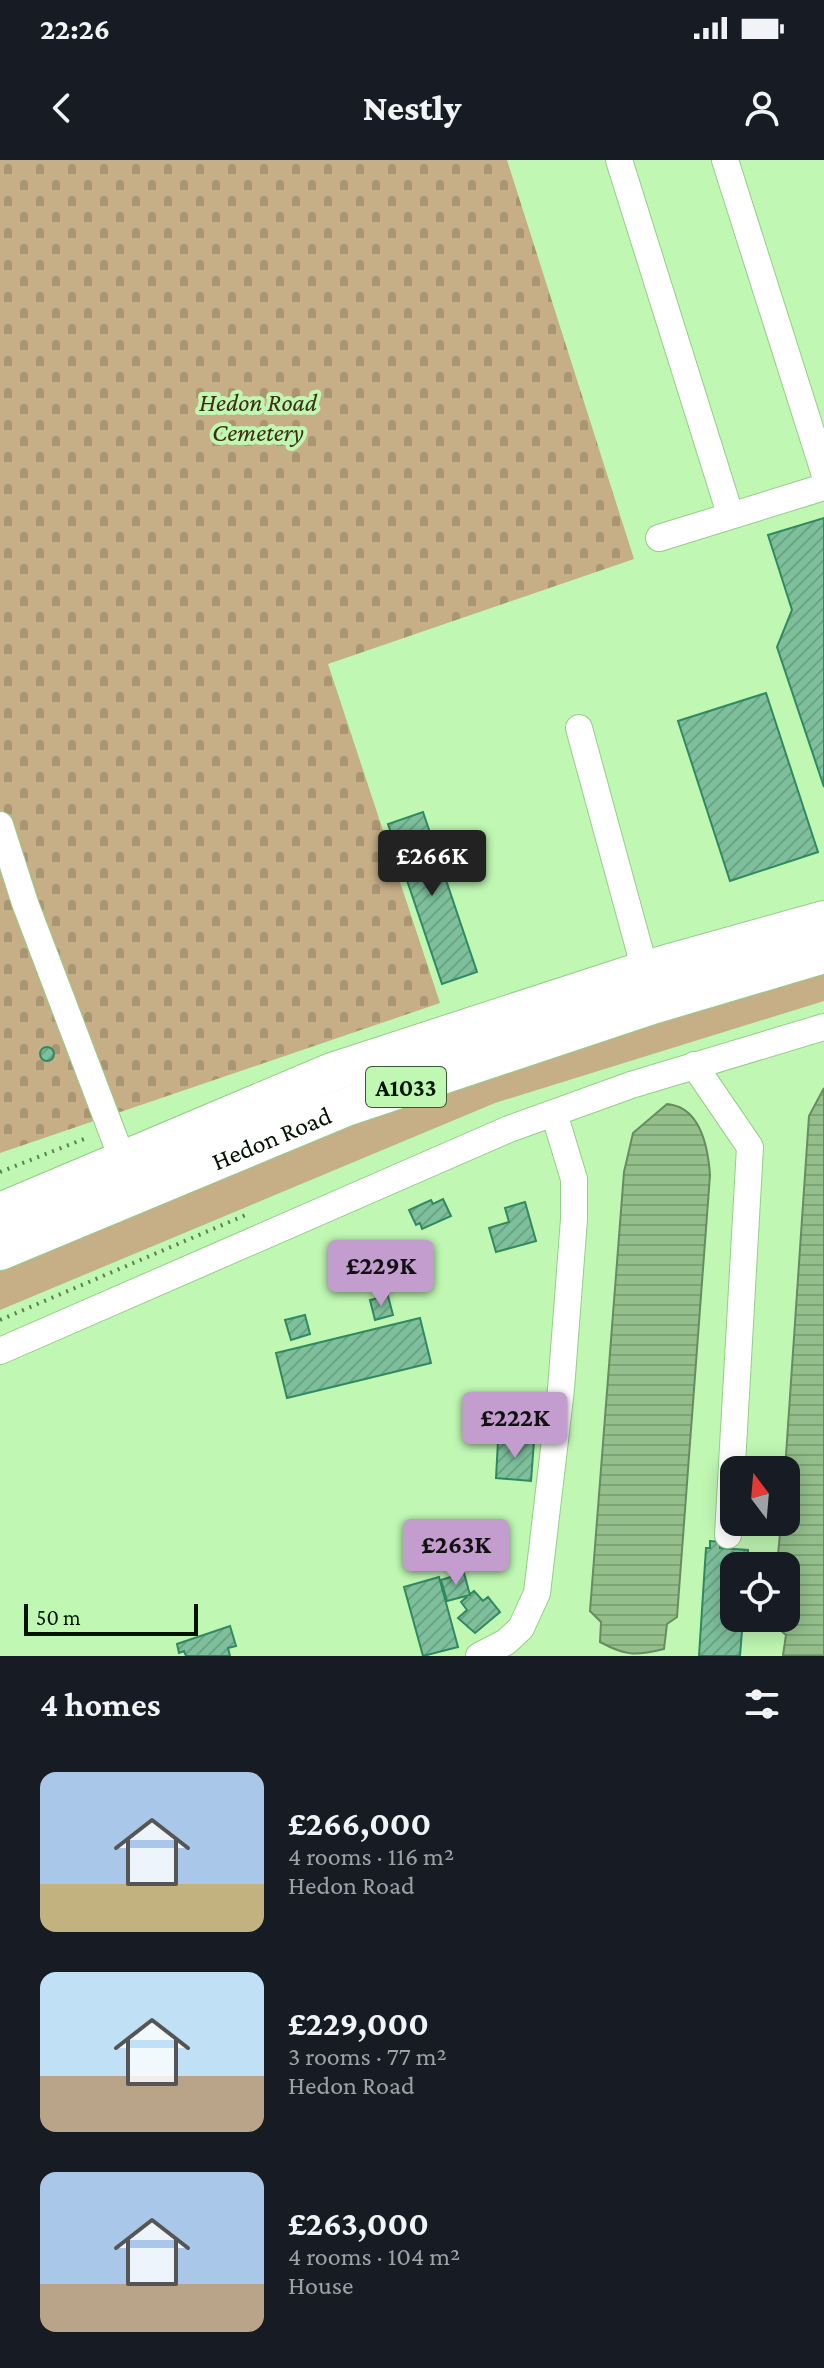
<!DOCTYPE html>
<html lang="en">
<head>
<meta charset="utf-8">
<style>
  body { margin:0; font-family:"Crimson Pro",serif; background:#242831; color:#f1f3f6; height:100vh; display:flex; flex-direction:column; font-size:30px; white-space:nowrap }
  * { box-sizing:border-box; margin:0 }
  p { font-size:26px; color:#9ea1a6 }
  .icon { flex:none; width:44px; height:44px; fill:none; stroke:currentColor; stroke-width:2; stroke-linecap:round; stroke-linejoin:round }
  .map { position:relative; height:1496px; overflow:hidden }
  .drawer { display:flex; flex-direction:column; background:#171b24; flex:1 }
  .drawer>* { flex:none }
  .needle { width:52px; rotate:344deg }
  .controls { position:absolute; left:720px; top:1296px; display:grid; gap:16px }
  .controls a { display:grid; place-items:center; width:80px; height:80px; border-radius:16px; background:#171b24; box-shadow:0 4px 20px #0003; font-size:40px }
  .scale { position:absolute; left:24px; bottom:20px; width:174px; box-sizing:border-box; padding-left:8px; border:4px solid #021400; border-top:0; font-size:22px; line-height:28px; white-space:nowrap; color:#021400; -webkit-text-stroke:6px #bff7b3; paint-order:stroke }
  .price { position:absolute; translate:-50% -68px; padding:0 18px; border-radius:8px; background:#c49dcf; color:#111; font-size:26px; line-height:52px; filter:drop-shadow(0 2px 4px #0008) }
  .price::after { content:''; position:absolute; left:50%; top:48px; width:24px; height:18px; margin-left:-12px; background:inherit; clip-path:polygon(0 0,100% 0,50% 100%) }
  .price.current { background:#222; color:#fff }
  ul { padding:0; list-style:none }
  li { display:flex; align-items:center; gap:24px; height:200px; padding:0 40px }
  li span { display:grid; place-items:center; flex:none; width:224px; height:160px; border-radius:16px; color:#555 }
  li>.icon { margin-inline-start:auto }
  span .icon { width:96px; height:96px; fill:#fffc; stroke-width:1 }
  li b { font-size:34px }
  h2 { display:flex; justify-content:space-between; align-items:center; height:96px; padding:0 40px; font-size:34px }
  .status { display:flex; justify-content:space-between; align-items:center; height:56px; padding:0 40px; background:#171b24; direction:ltr }
  .status svg { height:22px; fill:currentColor }
  header { display:flex; justify-content:space-between; align-items:center; height:104px; padding:0 40px; background:#171b24; font-size:36px; font-weight:800 }
  .map>svg:first-child { display:block }
</style>
</head>
<body>
<div class="status"><b>22:26</b><svg viewBox="0 0 49 12"><path d="M0 12V9h3v3zM5 12V6h3v6zM10 12V3h3v9zM15 12V0h3v12zM26 1h20v11H26zM47 4h2v5h-2z"/></svg></div>
<header><svg class="icon" aria-label="back" viewBox="0 0 24 24"><path d="M15 5l-7 7 7 7"/></svg>Nestly<svg class="icon" aria-label="person" viewBox="0 0 24 24"><circle cx="12" cy="8" r="4"/><path d="M4 21q1-7 8-7t8 7"/></svg></header>
<div class="map">
<svg width="824" height="1496" viewBox="0 0 824 1496">
  <defs>
    <pattern id="cemetery-stones" width="16" height="16" patternUnits="userSpaceOnUse" patternTransform="scale(2)"><rect width="16" height="16" fill="#c6ae86"/><path d="M2 7V4a2 2 0 0 1 4 0v3zM10 15v-3a2 2 0 0 1 4 0v3z" fill="#a89572"/></pattern>
    <pattern id="water-rules" width="6" height="5" patternUnits="userSpaceOnUse" patternTransform="scale(2)"><rect width="6" height="5" fill="#94bf8b"/><path d="M0 2.5h6" fill="none" stroke="#7ea376"/></pattern>
    <pattern id="building-hatch" width="6" height="6" patternUnits="userSpaceOnUse" patternTransform="scale(2)"><rect width="6" height="6" fill="#7ec09c"/><path d="M-1 1l2-2M0 6l6-6M5 7l2-2" fill="none" stroke="#6ba485"/></pattern>
  </defs>
  <rect width="100%" height="100%" fill="#bff7b3"/>
  <path fill="#c6ae86" d="M824,805V841L495,943L0,1150V1100L348,954Z"/>
  <path fill="url(#cemetery-stones)" d="M0,0H507L634,399L328,504L440,843L0,993Z"/>
  <path fill="url(#water-rules)" stroke="#688c61" stroke-width="2" d="M824,928V1496H786L783,1495L786,1475L772,1463L773,1458H786V1406H777L781,1362H786L785,1310L809,956Z
    M667,944C701,947 708,987 710,1015L677,1457L667,1464L664,1489C635,1496 626,1496 600,1482L601,1462L590,1451L624,1012L633,973Z"/>
  <path fill="url(#building-hatch)" stroke="#308a61" stroke-width="2" d="M824,358V627L777,487L792,450L768,375Z
    M766,533L818,692L730,721L678,561Z
    M423,652L477,812L442,824L388,664Z
    M40 894a7 7 0 1 1 14 0a7 7 0 1 1-14 0Z
    M443,1039L451,1056L422,1069L420,1063L416,1065L409,1050L431,1040L433,1044Z
    M525,1042L536,1081L496,1092L489,1068L509,1062L505,1048Z
    M388,1136L393,1155L375,1160L370,1140Z
    M305,1155L310,1174L291,1180L285,1160Z
    M420,1158L431,1203L287,1238L276,1193Z
    M498,1281H534L531,1321L496,1318Z
    M710,1381L720,1382V1388L748,1390L747,1406H734V1458H743L740,1496H699L706,1388H710Z
    M464,1413L470,1435L447,1441L441,1420Z
    M439,1417L458,1487L423,1496L404,1427Z
    M474,1431L483,1441L488,1437L500,1452L475,1473L458,1458L467,1450L461,1442Z
    M230,1466L236,1486L228,1488L230,1496H186L184,1491L179,1493L177,1484Z"/>
  <g fill="none" stroke-linecap="round" stroke-linejoin="round">
    <g stroke="#96cd8a" stroke-width="28">
      <path id="minor" d="M619,0L730,354
        M725,0L824,312
        M659,378L824,327
        M579,568L645,810
        M0,665L25,743L123,1001
        M694,905L750,987L728,1375
        M0,1191L509,969L631,925L824,867
        M479,1496L506,1482L521,1468L537,1433L561,1229L574,1059V1019L554,953"/>
    </g>
    <g stroke="#96cd8a" stroke-width="40">
      <g id="highway">
        <path d="M0,1052L332,912L645,810L824,760"/>
        <path id="s1" d="M0,1091L346,947L652,845L824,794"/>
      </g>
    </g>
    <path stroke="#5c8055" stroke-width="4" stroke-dasharray="2 6" stroke-linecap="butt" d="M0,1012L89,977
      M0,1160L248,1054"/>
    <use href="#minor" stroke="#fff" stroke-width="26"/>
    <use href="#highway" stroke="#fff" stroke-width="38"/>
  </g>
  <g text-anchor="middle" dominant-baseline="central" stroke-width="8" stroke-linejoin="round" paint-order="stroke">
    <rect fill="#bff7b3" stroke="#3b5836" stroke-width="2" x="366" y="907" width="80" height="40" rx="6"/>
    <g font-size="24" font-weight="bold" fill="#021400">
      <text x="406" y="927">A1033</text>
    </g>
    <g font-size="26" font-style="italic" fill="#3c2d13" stroke="#bff7b3">
      <text x="258" y="242">Hedon Road<tspan x="258" dy="30">Cemetery</tspan></text>
    </g>
    <g font-size="26" fill="#021400" stroke="#bff7b3">
      <text stroke="none"><textPath href="#s1" startOffset="294">Hedon Road</textPath></text>
    </g>
  </g>
</svg>
<div class="controls">
<a><svg class="needle" viewBox="-14 -14 28 28"><path d="M0-13l5 13h-10z" fill="#e53935"/><path d="M0 13l5-13h-10z" fill="#9ea1a6"/></svg></a>
<a><svg class="icon" aria-label="locate" viewBox="0 0 24 24"><circle cx="12" cy="12" r="6"/><path d="M12 2v4M12 18v4M2 12h4M18 12h4"/></svg></a>
</div>
<div class="scale">50 m</div>
<b class="price current" style="left:432px;top:738px">£266K</b>
<b class="price" style="left:381px;top:1148px">£229K</b>
<b class="price" style="left:515px;top:1300px">£222K</b>
<b class="price" style="left:456px;top:1427px">£263K</b>
</div>
<section class="drawer">
<h2>4 homes<svg class="icon" aria-label="filters" viewBox="0 0 24 24"><path d="M4 7h16M4 17h16"/><circle cx="9" cy="7" r="2"/><circle cx="15" cy="17" r="2"/></svg></h2>
<ul>
<li><span style="background:linear-gradient(#a9c7e8 70%,#c2b280 0)"><svg class="icon" aria-label="home" viewBox="0 0 24 24"><path d="M3 11l9-7 9 7M6 9v11h12V9"/></svg></span><div><b>£266,000</b><p>4 rooms · 116 m²</p><p>Hedon Road</p></div></li>
<li><span style="background:linear-gradient(#bfe0f5 65%,#b9a48a 0)"><svg class="icon" aria-label="home" viewBox="0 0 24 24"><path d="M3 11l9-7 9 7M6 9v11h12V9"/></svg></span><div><b>£229,000</b><p>3 rooms · 77 m²</p><p>Hedon Road</p></div></li>
<li><span style="background:linear-gradient(#a9c7e8 70%,#b9a48a 0)"><svg class="icon" aria-label="home" viewBox="0 0 24 24"><path d="M3 11l9-7 9 7M6 9v11h12V9"/></svg></span><div><b>£263,000</b><p>4 rooms · 104 m²</p><p>House</p></div></li>
</ul>
</section>
</body>
</html>
